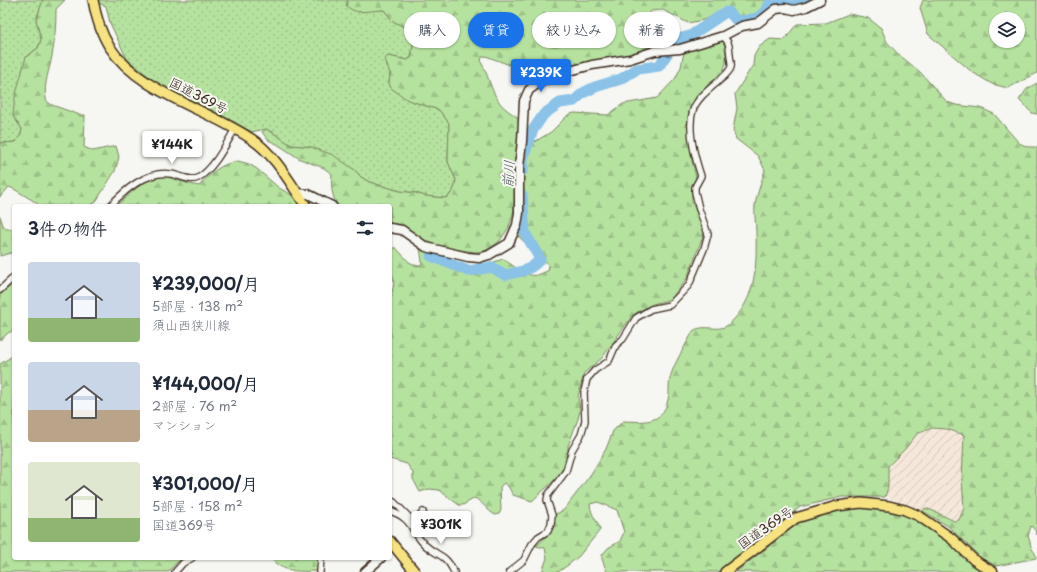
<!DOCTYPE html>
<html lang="ja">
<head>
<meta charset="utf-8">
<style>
  body { margin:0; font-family:"Playpen Sans","Klee One",sans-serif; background:#f2f2f3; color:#1f2937; height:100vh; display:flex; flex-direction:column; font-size:15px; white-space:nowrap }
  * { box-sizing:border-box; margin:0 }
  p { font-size:13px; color:#747a83 }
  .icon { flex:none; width:22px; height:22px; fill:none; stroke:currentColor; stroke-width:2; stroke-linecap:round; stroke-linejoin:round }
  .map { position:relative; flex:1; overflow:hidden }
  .drawer { position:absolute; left:12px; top:204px; width:380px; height:356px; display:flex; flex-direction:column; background:#fff; border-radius:4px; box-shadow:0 1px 3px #0004 }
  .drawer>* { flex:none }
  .banner { position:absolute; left:404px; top:12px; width:380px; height:36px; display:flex; gap:8px }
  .buttons { position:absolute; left:989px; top:12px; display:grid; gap:8px }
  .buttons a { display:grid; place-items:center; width:36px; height:36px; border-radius:50%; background:#fff; box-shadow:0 1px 3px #0004; font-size:20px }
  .price { position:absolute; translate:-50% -34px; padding:0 9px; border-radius:4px; background:#fff; color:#222; font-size:13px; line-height:26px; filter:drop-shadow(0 1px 2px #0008) }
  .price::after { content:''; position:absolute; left:50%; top:24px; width:12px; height:9px; margin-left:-6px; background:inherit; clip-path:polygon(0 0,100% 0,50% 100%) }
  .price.active { background:#1a73e8; color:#fff }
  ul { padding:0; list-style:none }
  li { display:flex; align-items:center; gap:12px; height:100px; padding:0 16px }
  li span { display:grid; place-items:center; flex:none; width:112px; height:80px; border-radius:4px; color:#555 }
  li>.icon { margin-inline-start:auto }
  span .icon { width:48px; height:48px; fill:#fffc; stroke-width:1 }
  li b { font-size:17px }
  h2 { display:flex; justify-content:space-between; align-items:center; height:48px; padding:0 16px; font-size:17px }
  .chip { padding:0 14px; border-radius:18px; background:#fff; box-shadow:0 1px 3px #0004; font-size:14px; line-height:36px }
  .chip.active { background:#1a73e8; color:#fff }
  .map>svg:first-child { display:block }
</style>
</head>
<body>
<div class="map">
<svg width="1037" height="572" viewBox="0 0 1037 572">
  <defs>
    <pattern id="industrial-furrows" width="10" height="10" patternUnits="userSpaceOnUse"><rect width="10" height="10" fill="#f5e8da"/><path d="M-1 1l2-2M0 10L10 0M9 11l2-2" fill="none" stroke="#d3c7bb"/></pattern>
    <pattern id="grass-dots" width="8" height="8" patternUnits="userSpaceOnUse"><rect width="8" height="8" fill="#b6e2a0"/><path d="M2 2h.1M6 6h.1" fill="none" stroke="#9dc289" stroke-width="1.8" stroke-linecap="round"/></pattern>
    <pattern id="forest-firs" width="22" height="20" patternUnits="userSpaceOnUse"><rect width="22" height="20" fill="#b6e2a0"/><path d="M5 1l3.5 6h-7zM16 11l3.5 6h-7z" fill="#9dc289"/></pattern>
  </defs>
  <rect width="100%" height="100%" fill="#f6f6f2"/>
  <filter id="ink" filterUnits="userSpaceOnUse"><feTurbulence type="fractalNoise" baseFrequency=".025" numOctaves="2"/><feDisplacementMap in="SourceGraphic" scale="8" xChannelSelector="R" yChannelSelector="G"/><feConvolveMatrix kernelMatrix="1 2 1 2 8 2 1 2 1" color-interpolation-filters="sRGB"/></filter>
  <g filter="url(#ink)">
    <path fill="url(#industrial-furrows)" d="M932,428L947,429L964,435L962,480L964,508L959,520L954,521L936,512L925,508L922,511L886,497L888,487V466L905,449L917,434Z"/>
    <path fill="url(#grass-dots)" stroke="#78865f" d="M0,0H43L36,20L41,39L40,43L38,48L26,57L13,116L22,129L21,134L16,142L0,143Z
      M91,0H348L347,1L359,12L374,10H384L393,21L415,33L411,58L407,60L388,56L390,74L389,83L408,100L439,110L449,123L448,162L456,180L454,189L449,196L445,198L425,196L416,193L400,191L369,182L361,177L355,170L311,147L291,145L275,134L266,129L251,132L160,86L127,59L110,23L106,6Z"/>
    <path fill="url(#forest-firs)" stroke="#78865f" fill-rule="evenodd" d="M43,0H65L56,9C56,25 55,40 52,56C50,68 43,85 46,98C46,101 49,103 52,105L80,115H85L84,147L93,151L116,146L119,157L115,171L95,203L87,206H38L37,203L14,189L9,187L0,197V143L16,142L21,134L22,129L13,116L15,97L26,57L38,48L40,43L41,39L36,20Z
      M348,0H775L755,15L750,17L721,14L703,20L688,23L663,10L651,11L646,19V23L653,45L625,57L561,68L550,64L545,63L540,64L523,70L486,56L482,57L481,62C488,74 490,88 498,100C502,108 513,114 520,119L515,178L514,210L509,227L499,242L485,251L475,252L445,248L424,240L404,226L390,224V206H339C331,198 331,184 332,174L324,168L300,159L277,144L268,140L262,132L266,129L275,134L291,145L311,147L333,155L355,170L361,177L369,182L400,191L416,193L425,196L445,198L449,196L454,189L456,180L448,162L449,123L439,110L408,100L391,88L389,83L390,74L385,59L388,56L407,60L411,58L415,33L393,21L384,10C376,10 360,13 355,11C352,10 349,8 346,6Z
      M923,0H1037V73L1008,88L992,84L972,72L928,34L920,8ZM996,19H1018V41H996Z
      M849,14L868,18L877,25L881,28L887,42L897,53L920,72L947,102L956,105L980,108L994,114L1019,143L1028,147H1037V535L1035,530L1031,526L1028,536C1030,540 1030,545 1032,549C1034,552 1036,553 1036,558L996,566L981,558L948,526L923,511L925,508L936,512L954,521L959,520L964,508L962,480L964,435L947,429L932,428L917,434L905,449L888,466V487L885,497H841L800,507L718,572H607L602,559V555L608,548L620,541L624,532L617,510L598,502L590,504C591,517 598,520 600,530L579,556L568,565L558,572H542L547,558L545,548L536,546C550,534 551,530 556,514L564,510L591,474L606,449L613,431L623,421C648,422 665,424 669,394C669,387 669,379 672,372C677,358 686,345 693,331C704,323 718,333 728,325C756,301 757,267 756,232C756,224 754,213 755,205C757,193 762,181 765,170L758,156L736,139L733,130L737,108L735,94L753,65L754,56L759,47L770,39L784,40L797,24L826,23Z
      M723,38C725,50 729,60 723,71L696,97L692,105L687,123L692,161L696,177L692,191V202L704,230L702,239L687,278L671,299L653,304L639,311L632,316L602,358L584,373L578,396L580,410L578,419L568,446V458L559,476L532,501L513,495L508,486L504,483L500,487L501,510L499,514L495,515C487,511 483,502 475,498L463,505H459L439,490L429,489L420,492L413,479V473L407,464L390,459V298C393,289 397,279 390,271V248H396L409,262L417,266L421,265C423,259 420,253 420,246L448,256C449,280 490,263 503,259C512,264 526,278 537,275C541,274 545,272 549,270L548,265L545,261L517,235L523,197L522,183L526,152L531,144L551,132L568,115L574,113L608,115L623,104L657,98L675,79L681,67L684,52Z
      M1037,83V114L1032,113L1019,100L1027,89Z
      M238,161L249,164L257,169L279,188L292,195L300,206H116C127,197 147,175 162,176C174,178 186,184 199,186C211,173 220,164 238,161Z
      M0,216L3,225L6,229H14V252L0,256Z
      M14,283V330L8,333L0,340V295Z
      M14,355V558H183L177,562L168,572H0V364Z
      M865,505C877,508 889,509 901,512C930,521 961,552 984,572H736L801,521L839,508Z
      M271,558H318L317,571C300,572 280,572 271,558Z"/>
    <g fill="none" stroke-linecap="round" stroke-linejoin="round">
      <path stroke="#8ac2e8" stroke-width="11" d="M776,0L778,3C791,6 795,7 807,0
        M670,47L673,40L690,36L726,12H729L736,20L743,21L757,18L765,12L772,0
        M523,170V158L533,130L544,114L560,103L574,101L583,93L595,87L621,79L637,69L659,66L667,54
        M431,256L468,271L492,267L505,275C519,272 531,271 540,259L525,233L522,195"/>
      <g stroke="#3b2a1e" stroke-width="8">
        <path id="minor" d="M110,206C125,190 147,170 171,174C179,175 190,182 198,178C214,169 226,144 235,129
          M0,290L14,277
          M394,502L409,517V522
          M390,511C414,519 410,531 425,545C438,557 445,553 454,572
          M412,526L423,512
          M175,572L183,563L192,558
          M320,572L321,558
          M509,572L524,560L532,544L538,537L548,531L551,524L552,515L547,500L548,495L566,471L572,450L581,435L585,421L584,392L587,379L595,370L609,361L616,345L623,339L636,318L651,309L670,305L689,285L704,249L708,234L699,209L695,192V187L701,176C695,158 687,129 693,110C699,92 728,78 731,67C732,64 730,58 730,55C729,45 730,44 723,36"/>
      </g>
      <g stroke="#3b2a1e" stroke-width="11">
        <path id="secondary" d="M297,193L308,194L332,206
          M390,228L402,230L426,247L468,257L479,258L489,255L509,243L517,225L519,213V167L522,141L524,101L529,90L537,84L562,73L592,65L630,59L655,51L680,49L723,36L742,26L758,23L776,9L785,8L794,10L806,7L820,0
          M365,572L381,558"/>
      </g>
      <g stroke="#3b2a1e" stroke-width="12">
        <path id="trunk" d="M93,0C96,16 100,32 109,46C139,93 209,109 253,140C276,156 290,183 306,206
          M390,541L415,572
          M725,572L796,518L837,506L861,503L889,506L905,510L919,516L951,538L974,560L993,572"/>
      </g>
      <use href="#minor" stroke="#f6f6f2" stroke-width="5.5"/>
      <use href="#secondary" stroke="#f6f6f2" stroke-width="8"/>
      <use href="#trunk" stroke="#f6e281" stroke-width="9"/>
    </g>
  </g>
  <g text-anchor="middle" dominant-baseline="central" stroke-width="4" stroke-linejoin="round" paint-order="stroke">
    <g font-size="13" fill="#3b2a1e" stroke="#f6f6f2">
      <text transform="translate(199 95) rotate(27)">国道369号</text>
      <text transform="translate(765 527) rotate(-35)">国道369号</text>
    </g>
    <g font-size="14" font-style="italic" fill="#53585b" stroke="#f6f6f2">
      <text transform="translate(508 174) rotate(-86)">前川</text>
    </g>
  </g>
</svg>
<div class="buttons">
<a><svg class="icon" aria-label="layers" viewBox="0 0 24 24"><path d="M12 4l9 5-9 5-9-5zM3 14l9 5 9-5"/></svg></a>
</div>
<b class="price active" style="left:541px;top:93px">¥239K</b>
<b class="price" style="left:172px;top:165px">¥144K</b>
<b class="price" style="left:441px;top:545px">¥301K</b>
<div class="banner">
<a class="chip">購入</a>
<a class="chip active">賃貸</a>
<a class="chip">絞り込み</a>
<a class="chip">新着</a>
</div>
<section class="drawer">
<h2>3件の物件<svg class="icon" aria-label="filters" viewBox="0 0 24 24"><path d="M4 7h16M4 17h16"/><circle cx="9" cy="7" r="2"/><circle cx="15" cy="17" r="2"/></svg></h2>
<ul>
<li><span style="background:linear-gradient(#c9d6e8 70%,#8fb573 0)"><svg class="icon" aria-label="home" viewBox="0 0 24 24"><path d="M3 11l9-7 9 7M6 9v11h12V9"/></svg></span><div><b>¥239,000/月</b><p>5部屋 · 138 m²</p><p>須山西狭川線</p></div></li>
<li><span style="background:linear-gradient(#c9d6e8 60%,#b9a48a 0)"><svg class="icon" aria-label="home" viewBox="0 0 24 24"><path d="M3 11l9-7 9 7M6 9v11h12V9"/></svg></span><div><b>¥144,000/月</b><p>2部屋 · 76 m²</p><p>マンション</p></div></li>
<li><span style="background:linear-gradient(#dfe7d0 70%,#8fb573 0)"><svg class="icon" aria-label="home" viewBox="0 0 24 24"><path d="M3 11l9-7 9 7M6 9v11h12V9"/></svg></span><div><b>¥301,000/月</b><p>5部屋 · 158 m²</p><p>国道369号</p></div></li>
</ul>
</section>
</div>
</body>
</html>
